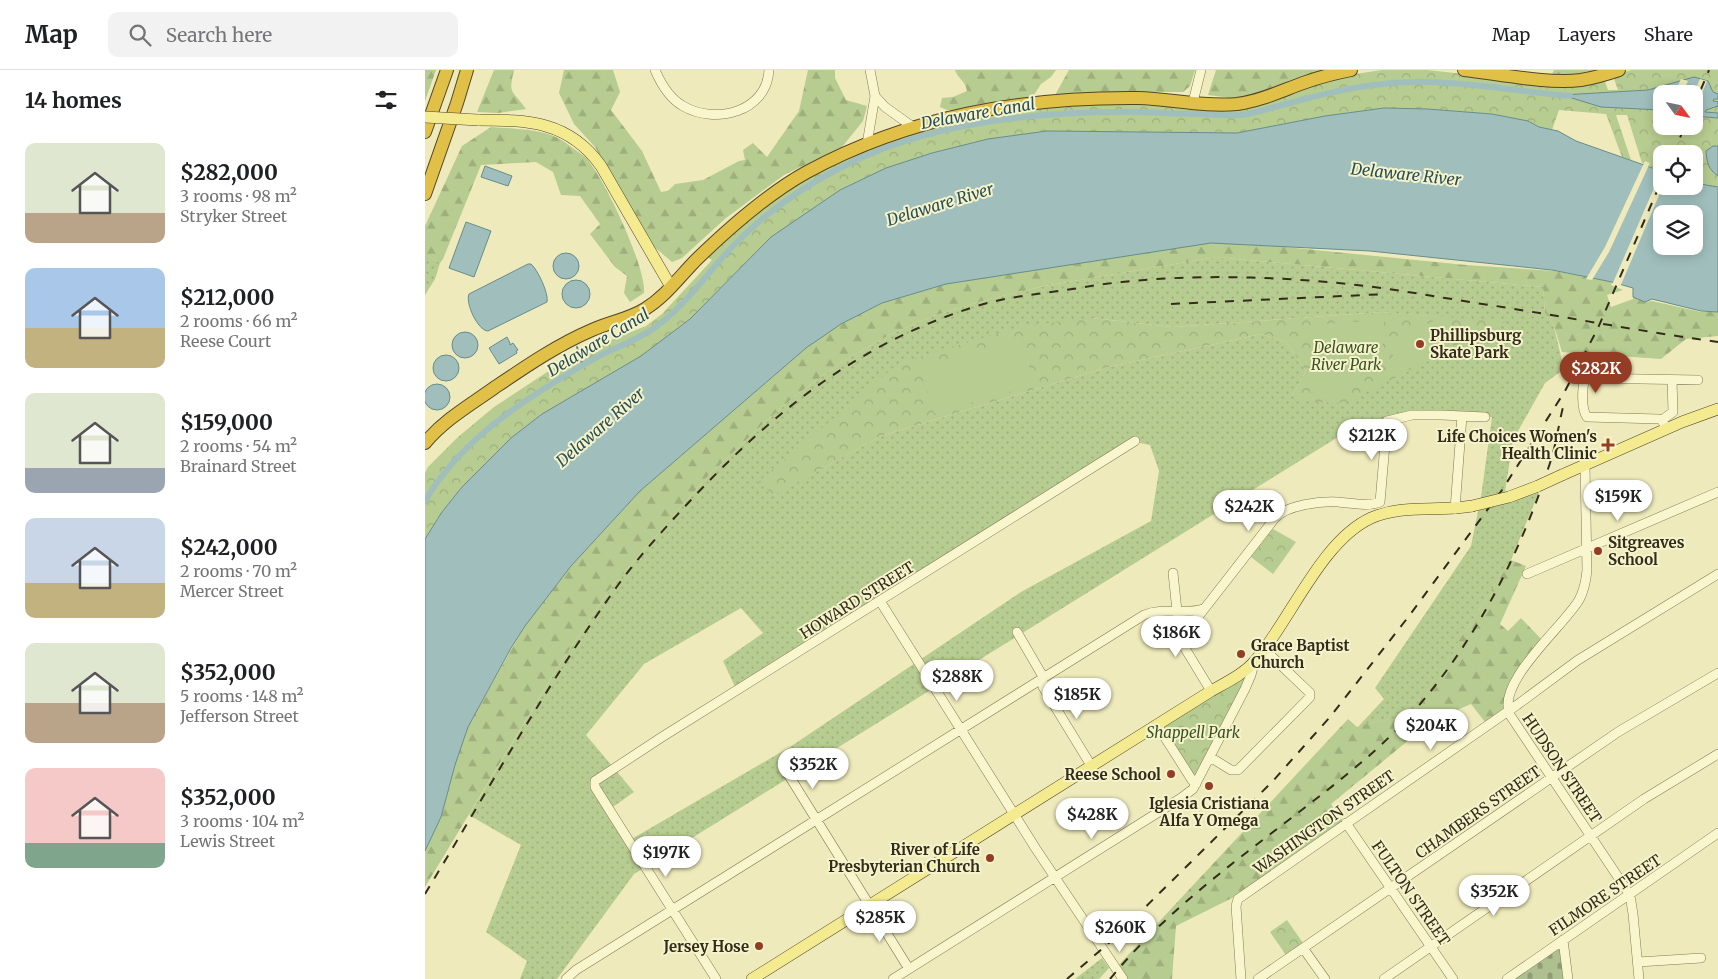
<!DOCTYPE html>
<html lang="en">
<head>
<meta charset="utf-8">
<style>
  body { margin:0; font-family:Merriweather,serif; background:#f2f2f2; color:#202124; height:100vh; display:flex; flex-direction:column; font-size:19px; white-space:nowrap }
  * { box-sizing:border-box; margin:0 }
  p { font-size:16px; color:#757577 }
  .icon { flex:none; width:28px; height:28px; fill:none; stroke:currentColor; stroke-width:2; stroke-linecap:round; stroke-linejoin:round }
  .map { position:relative; flex:1; overflow:hidden }
  .drawer { display:flex; flex-direction:column; background:#fff; width:425px }
  .drawer>* { flex:none }
  .needle { width:32px; rotate:123deg }
  .buttons { position:absolute; left:1228px; top:15px; display:grid; gap:10px }
  .buttons a { display:grid; place-items:center; width:50px; height:50px; border-radius:10px; background:#fff; box-shadow:0 2px 12px #0003; font-size:25px }
  .price { position:absolute; translate:-50% -42px; padding:0 11px; border-radius:18px; background:#fff; color:#222; font-size:16px; line-height:32px; filter:drop-shadow(0 1px 2px #0008) }
  .price::after { content:''; position:absolute; left:50%; top:30px; width:15px; height:11px; margin-left:-8px; background:inherit; clip-path:polygon(0 0,100% 0,50% 100%) }
  .price.selected { background:#953d24; color:#fff }
  ul { padding:0; list-style:none }
  li { display:flex; align-items:center; gap:15px; height:125px; padding:0 25px }
  li span { display:grid; place-items:center; flex:none; width:140px; height:100px; border-radius:10px; color:#555 }
  li>.icon { margin-inline-start:auto }
  span .icon { width:60px; height:60px; fill:#fffc; stroke-width:1 }
  li b { font-size:21px }
  h2 { display:flex; justify-content:space-between; align-items:center; height:60px; padding:0 25px; font-size:21px }
  header { display:flex; align-items:center; gap:30px; box-sizing:border-box; height:70px; padding:0 25px; background:#fff; border-bottom:1px solid #e0e0e0 }
  header strong { font-size:24px }
  nav { display:flex; gap:28px; margin-inline-start:auto; font-size:18px }
  .search { width:350px; height:45px; background:#f2f2f2; display:flex; align-items:center; gap:12px; box-sizing:border-box; padding:0 18px; border-radius:10px; color:#757577; font-size:19px }
  main { display:flex; flex:1; min-height:0 }
  .map>svg:first-child { display:block }
</style>
</head>
<body>
<header>
<strong>Map</strong>
<div class="search"><svg class="icon" aria-label="search" viewBox="0 0 24 24"><circle cx="10" cy="10" r="6"/><path d="M15 15l6 6"/></svg>Search here</div>
<nav><a>Map</a><a>Layers</a><a>Share</a></nav>
</header>
<main>
<section class="drawer">
<h2>14 homes<svg class="icon" aria-label="filters" viewBox="0 0 24 24"><path d="M4 7h16M4 17h16"/><circle cx="9" cy="7" r="2"/><circle cx="15" cy="17" r="2"/></svg></h2>
<ul>
<li><span style="background:linear-gradient(#dfe7d0 70%,#b9a48a 0)"><svg class="icon" aria-label="home" viewBox="0 0 24 24"><path d="M3 11l9-7 9 7M6 9v11h12V9"/></svg></span><div><b>$282,000</b><p>3 rooms · 98 m²</p><p>Stryker Street</p></div></li>
<li><span style="background:linear-gradient(#a9c7e8 60%,#c2b280 0)"><svg class="icon" aria-label="home" viewBox="0 0 24 24"><path d="M3 11l9-7 9 7M6 9v11h12V9"/></svg></span><div><b>$212,000</b><p>2 rooms · 66 m²</p><p>Reese Court</p></div></li>
<li><span style="background:linear-gradient(#dfe7d0 75%,#9aa5b1 0)"><svg class="icon" aria-label="home" viewBox="0 0 24 24"><path d="M3 11l9-7 9 7M6 9v11h12V9"/></svg></span><div><b>$159,000</b><p>2 rooms · 54 m²</p><p>Brainard Street</p></div></li>
<li><span style="background:linear-gradient(#c9d6e8 65%,#c2b280 0)"><svg class="icon" aria-label="home" viewBox="0 0 24 24"><path d="M3 11l9-7 9 7M6 9v11h12V9"/></svg></span><div><b>$242,000</b><p>2 rooms · 70 m²</p><p>Mercer Street</p></div></li>
<li><span style="background:linear-gradient(#dfe7d0 60%,#b9a48a 0)"><svg class="icon" aria-label="home" viewBox="0 0 24 24"><path d="M3 11l9-7 9 7M6 9v11h12V9"/></svg></span><div><b>$352,000</b><p>5 rooms · 148 m²</p><p>Jefferson Street</p></div></li>
<li><span style="background:linear-gradient(#f6c9c9 75%,#7fa58c 0)"><svg class="icon" aria-label="home" viewBox="0 0 24 24"><path d="M3 11l9-7 9 7M6 9v11h12V9"/></svg></span><div><b>$352,000</b><p>3 rooms · 104 m²</p><p>Lewis Street</p></div></li>
</ul>
</section>
<div class="map">
<svg width="1293" height="909" viewBox="0 0 1293 909">
  <defs>
    <pattern id="grass-dots" width="8" height="8" patternUnits="userSpaceOnUse" patternTransform="scale(1.25)"><rect width="8" height="8" fill="#b7cc90"/><path d="M2 2h.1M6 6h.1" fill="none" stroke="#9eaf7c" stroke-width="1.8" stroke-linecap="round"/></pattern>
    <pattern id="forest-firs" width="22" height="20" patternUnits="userSpaceOnUse" patternTransform="scale(1.25)"><rect width="22" height="20" fill="#b7cc90"/><path d="M5 1l3.5 6h-7zM16 11l3.5 6h-7z" fill="#9eaf7c"/></pattern>
    <pattern id="cemetery-stones" width="16" height="16" patternUnits="userSpaceOnUse" patternTransform="scale(1.25)"><rect width="16" height="16" fill="#afc090"/><path d="M2 7V4a2 2 0 0 1 4 0v3zM10 15v-3a2 2 0 0 1 4 0v3z" fill="#8f9c75"/></pattern>
    <pattern id="park-crowns" width="20" height="18" patternUnits="userSpaceOnUse" patternTransform="scale(1.25)"><rect width="20" height="18" fill="#b7cc90"/><path d="M2 6a3 3 0 1 1 6 0M12 15a3 3 0 1 1 6 0" fill="none" stroke="#9eaf7c"/></pattern>
  </defs>
  <rect width="100%" height="100%" fill="#eeeabb"/>
  <path fill="url(#grass-dots)" fill-rule="evenodd" d="M0,187H5L15,193L10,209L0,225Z
    M791,187L1118,217L1120,243L1128,253L1139,299L1120,313L1088,370L1079,428L1116,417L1086,490L986,646L948,652L932,658L959,629L950,618L1046,476L1056,427L1067,347L983,345L926,359L209,804L132,909H95L102,891L61,862L96,775L44,745L136,592L185,519L282,407L338,354L371,325L417,292L464,265L508,246L561,230L619,216ZM957,242L1080,253L867,326L881,301L861,272L836,264L680,298L456,366L349,425L667,248L748,257ZM705,371L725,375L734,401L726,451L596,522L365,677L205,770L185,739L209,722L161,665L219,594L316,538L338,563L298,591L312,621Z
    M677,888L684,898L674,909H650Z"/>
  <path fill="url(#forest-firs)" d="M0,0H11L0,31Z
    M69,0H89C83,26 87,19 101,39L73,43L52,42Z
    M139,0H188L195,22L186,40L217,81L236,122L243,121L250,114L278,110L314,91L320,90L318,80L328,73L342,87L374,41L383,0H410V8L421,30L442,36L438,51L417,77L359,105L301,148L257,188L247,192L227,175L170,77L149,54L134,23Z
    M530,0H631L626,7L616,14L607,28L531,40H522L515,37L517,28L528,27L542,21C540,10 533,9 530,0Z
    M644,0H770L765,16L758,22H688L630,25Z
    M791,0H903L869,13L814,29L783,25Z
    M1129,0H1176L1158,4H1127Z
    M66,57C87,59 113,58 133,68C140,72 155,83 161,88C179,107 222,199 219,223L205,232L199,223L202,206L190,197L165,164L175,154L155,126L136,125L128,102L111,92L56,95L18,189L15,193L5,187H0V156L37,76Z
    M759,167L1041,195L1130,201L1187,212L1186,215L1198,220L1182,225L1186,237L1208,229V227L1220,232L1227,231L1276,242H1293V266L1261,269L1236,289L1137,282L1128,253L1120,243L1118,217L791,187L619,216L561,230L508,246L464,265L417,292L371,325L338,354L282,407L185,519L136,592L0,817V781L16,747L30,695L43,657L87,578L100,556L146,496L215,421L381,278L416,254L457,233L521,214L585,203Z
    M1086,490L1101,496L1075,554L1083,561L1096,548L1120,573L1093,605L1084,642L1064,657L1046,634L1007,651L906,734L919,753L817,823L751,856L747,909H697L690,899L923,649L932,657L948,652L986,645Z"/>
  <path fill="url(#cemetery-stones)" d="M1140,870L1143,909H1083Z"/>
  <path fill="url(#park-crowns)" fill-rule="evenodd" d="M957,0H1002L1095,10L1179,9L1183,20H1193L1188,6L1206,0H1293V117L1269,113V84H1236V101L1217,93L1202,45H1191L1206,90L1197,87L1181,44L1134,40L1127,60L1114,57L1103,51L1067,44L1002,39L959,38L900,46L812,63L622,61L563,69L507,83L461,98L415,120L346,167L265,249L216,286L117,344L86,368L37,417L17,442L0,469V403L3,397L33,367L69,337L148,285L221,256L237,244L287,190L281,186L351,127L380,108L414,91L491,59L611,36L710,33L794,37L917,6ZM1236,24H1269V56H1236Z
    M957,242L1081,252L920,333L886,332L867,326L881,301L861,272L836,264L680,298L456,366L349,425L333,412L474,293L597,256L667,248L748,257Z
    M848,459L871,472L848,504L826,487Z
    M829,593L771,714L732,655Z
    M862,850L878,873L861,885L845,862Z"/>
  <path fill="#b7cc90" d="M1016,248L1029,277L976,302L961,271Z
    M959,250C959,256 960,263 959,269C954,295 932,321 905,324C898,324 891,323 885,322L888,255Z
    M598,267L608,315L509,343L495,297Z"/>
  <path fill="#a0bfbc" stroke="#678c8b" fill-rule="evenodd" d="M1269,7L1283,11L1288,22L1293,24V29H1289L1288,31L1293,32V36L1281,40L1280,42L1293,43V48L1269,46V24H1236V40L1176,37L1137,25L1223,20Z
    M959,38L1002,39L1067,44L1103,51L1114,57L1133,61L1151,71L1236,101V116H1269V113L1293,117V242L1276,241L1227,229L1220,232L1208,227V218L1187,212L1127,200L945,181L786,173L521,214L457,233L416,254L381,278L215,421L146,496L100,556L86,578L43,657L30,695L16,747L0,781V469L17,442L37,417L86,368L117,344L216,286L265,249L346,167L415,120L461,98L507,83L563,69L622,61L812,63L900,46ZM1236,144H1269V176H1236Z
    M1288,76H1293V106C1283,99 1282,93 1281,81Z
    M60,96L87,106L83,116L56,107Z
    M41,152L66,161L49,207L24,198Z
    M128 196a13 13 0 1 1 26 0a13 13 0 1 1-26 0Z
    M103,194H106C113,200 124,224 122,232L63,261C53,261 40,233 44,224Z
    M137 224a14 14 0 1 1 28 0a14 14 0 1 1-28 0Z
    M27 275a13 13 0 1 1 26 0a13 13 0 1 1-26 0Z
    M82,267L85,273V275L88,273L93,280L91,281L92,283L74,294L64,278Z
    M8 298a13 13 0 1 1 26 0a13 13 0 1 1-26 0Z
    M-1 327a13 13 0 1 1 26 0a13 13 0 1 1-26 0Z"/>
  <path fill="#eeeabb" d="M1256,9L1263,11L1257,24H1249Z
    M1275,9L1282,11L1269,43L1268,24Z
    M1220,91L1225,93L1184,182L1167,210L1161,209L1180,177Z
    M1236,102V116H1238L1195,217L1187,215Z"/>
  <g fill="none" stroke-linecap="round" stroke-linejoin="round">
    <path stroke="#678c8b" stroke-width="2" d="M152,277L158,296"/>
    <path stroke="#a0bfbc" stroke-width="6" d="M0,431C38,366 106,325 170,288C189,278 210,271 228,259C262,235 280,205 308,176C338,145 373,120 411,100C496,54 603,42 699,42C725,42 750,44 776,44C789,45 802,46 815,45C832,43 848,37 865,33C897,24 932,16 966,13C1025,8 1086,21 1145,26"/>
    <g stroke="#857955" stroke-width="10">
      <path id="minor" d="M230,0C236,14 244,28 258,36C290,55 342,42 344,0
        M450,26L460,37L488,57
        M768,32L776,0
        M442,74L450,26L445,0
        M1237,350L1248,342L1247,310
        M1241,359L1237,350L1234,349L1162,347C1156,339 1157,318 1160,308L1273,310
        M1160,395L1162,500C1161,511 1159,521 1154,530C1138,557 1070,613 1085,645L1205,825L1208,844L1214,909
        M1030,439L1037,346
        M748,503L755,570L786,621
        M1102,504L1293,422
        M455,531L611,779L698,909
        M592,562L617,605L618,617L667,697
        M755,570L850,448C862,435 895,431 913,432C926,433 943,437 955,432L962,351L987,345H1017L1060,347
        M732,655L767,710L771,714
        M785,687L806,700H813L885,627V623L839,579
        M363,704L484,899
        M921,753L1028,909
        M1138,870L1143,909
        M878,878L900,909
        M1213,892L1276,888
        M141,909L151,900L719,545C737,537 759,545 778,539
        M291,909L170,717V711L237,667L710,371
        M468,909L756,728L768,719L820,619L826,605L829,593
        M816,909L811,836L813,829L1092,635L1153,590L1293,504
        M833,909L1193,662L1293,603
        M959,909L1219,729L1293,684
        M1082,909L1293,763"/>
    </g>
    <g stroke="#52462a" stroke-width="12">
      <path id="major" d="M53,50C103,50 144,51 176,96L246,217
        M1137,405L1257,352L1293,339
        M1084,427L1113,416
        M327,909L786,621C800,613 819,604 830,591C865,551 896,471 946,448C978,434 1013,442 1047,436"/>
    </g>
    <g stroke="#52462a" stroke-width="14">
      <path id="highway" d="M1039,0C1074,4 1122,14 1156,10C1169,8 1182,4 1194,0
        M0,62L22,0
        M0,124L32,33L42,0
        M0,373C19,350 45,335 69,318C100,297 132,275 167,260C185,252 204,249 220,239C241,226 255,206 272,189C305,157 342,124 382,102C485,46 597,27 713,28C746,29 779,37 812,34C836,31 858,20 881,12C895,7 911,3 926,0"/>
    </g>
    <use href="#minor" stroke="#f9f6ce" stroke-width="9"/>
    <use href="#major" stroke="#f4eb91" stroke-width="11"/>
    <use href="#highway" stroke="#e1c048" stroke-width="12"/>
    <path stroke="#342c1a" stroke-width="2" stroke-dasharray="9 9" stroke-linecap="butt" d="M1269,36L1284,0
      M1248,84L1260,56
      M746,234L961,224
      M0,824C63,720 122,614 193,515C215,485 240,458 265,431C347,343 432,274 549,237C576,228 605,225 634,221C655,218 676,214 697,212C764,205 834,206 902,212C952,216 1001,225 1051,233C1132,245 1212,261 1293,272
      M642,909L685,872L847,712L905,647L984,546L1077,420L1140,321L1173,258L1236,112
      M685,909C756,822 853,763 938,691C1029,614 1088,505 1125,393C1132,372 1134,350 1140,330"/>
    <g stroke="#52462a" stroke-width="12" stroke-linecap="butt">
      <path id="major-bridge" d="M0,47L53,50
        M1113,416L1137,405
        M1047,436L1084,427"/>
    </g>
    <use href="#major-bridge" stroke="#f4eb91" stroke-width="11"/>
  </g>
  <g fill="#953d24" stroke="#f5f3cb" stroke-width="2">
    <circle cx="995" cy="274" r="5"/>
    <path d="M1180.5 367.5h5v5h5v5h-5v5h-5v-5h-5v-5h5z"/>
    <circle cx="1173" cy="481" r="5"/>
    <circle cx="816" cy="584" r="5"/>
    <circle cx="746" cy="704" r="5"/>
    <circle cx="784" cy="716" r="5"/>
    <circle cx="565" cy="788" r="5"/>
    <circle cx="334" cy="876" r="5"/>
  </g>
  <g text-anchor="middle" dominant-baseline="central" stroke-width="4" stroke-linejoin="round" paint-order="stroke">
    <g font-size="15" font-weight="bold" fill="#342c1a" stroke="#f5f3cb" text-anchor="end">
      <text x="1005" y="265" text-anchor="start">Phillipsburg<tspan x="1005" dy="17">Skate Park</tspan></text>
      <text x="1172" y="366">Life Choices Women's<tspan x="1172" dy="17">Health Clinic</tspan></text>
      <text x="1183" y="472" text-anchor="start">Sitgreaves<tspan x="1183" dy="17">School</tspan></text>
      <text x="826" y="575" text-anchor="start">Grace Baptist<tspan x="826" dy="17">Church</tspan></text>
      <text x="736" y="704">Reese School</text>
      <text x="784" y="733" text-anchor="middle">Iglesia Cristiana<tspan x="784" dy="17">Alfa Y Omega</tspan></text>
      <text x="555" y="779">River of Life<tspan x="555" dy="17">Presbyterian Church</tspan></text>
      <text x="324" y="876">Jersey Hose</text>
    </g>
    <g font-size="15" font-style="italic" fill="#3a5121" stroke="#f5f3cb">
      <text x="921" y="277">Delaware<tspan x="921" dy="17">River Park</tspan></text>
      <text x="768" y="662">Shappell Park</text>
    </g>
    <g font-size="15" fill="#342c1a" stroke="#f5f3cb">
      <text transform="translate(432 530) rotate(-32)">HOWARD STREET</text>
      <text transform="translate(1137 698) rotate(56)">HUDSON STREET</text>
      <text transform="translate(1053 742) rotate(-35)">CHAMBERS STREET</text>
      <text transform="translate(899 752) rotate(-35)">WASHINGTON STREET</text>
      <text transform="translate(986 823) rotate(55)">FULTON STREET</text>
      <text transform="translate(1180 825) rotate(-34)">FILMORE STREET</text>
    </g>
    <g font-size="16" font-style="italic" fill="#294d54" stroke="#f5f3cb">
      <text transform="translate(553 43) rotate(-10)">Delaware Canal</text>
      <text transform="translate(981 104) rotate(6)">Delaware River</text>
      <text transform="translate(515 134) rotate(-17)">Delaware River</text>
      <text transform="translate(173 272) rotate(-31)">Delaware Canal</text>
      <text transform="translate(175 357) rotate(-41)">Delaware River</text>
    </g>
  </g>
</svg>
<div class="buttons">
<a><svg class="needle" viewBox="-14 -14 28 28"><path d="M0-13l5 13h-10z" fill="#e53935"/><path d="M0 13l5-13h-10z" fill="#757577"/></svg></a>
<a><svg class="icon" aria-label="locate" viewBox="0 0 24 24"><circle cx="12" cy="12" r="6"/><path d="M12 2v4M12 18v4M2 12h4M18 12h4"/></svg></a>
<a><svg class="icon" aria-label="layers" viewBox="0 0 24 24"><path d="M12 4l9 5-9 5-9-5zM3 14l9 5 9-5"/></svg></a>
</div>
<b class="price selected" style="left:1171px;top:324px">$282K</b>
<b class="price" style="left:947px;top:391px">$212K</b>
<b class="price" style="left:1193px;top:452px">$159K</b>
<b class="price" style="left:824px;top:462px">$242K</b>
<b class="price" style="left:751px;top:588px">$186K</b>
<b class="price" style="left:532px;top:632px">$288K</b>
<b class="price" style="left:652px;top:650px">$185K</b>
<b class="price" style="left:1006px;top:681px">$204K</b>
<b class="price" style="left:388px;top:720px">$352K</b>
<b class="price" style="left:667px;top:770px">$428K</b>
<b class="price" style="left:241px;top:808px">$197K</b>
<b class="price" style="left:1069px;top:847px">$352K</b>
<b class="price" style="left:455px;top:873px">$285K</b>
<b class="price" style="left:695px;top:883px">$260K</b>
</div>
</main>
</body>
</html>
